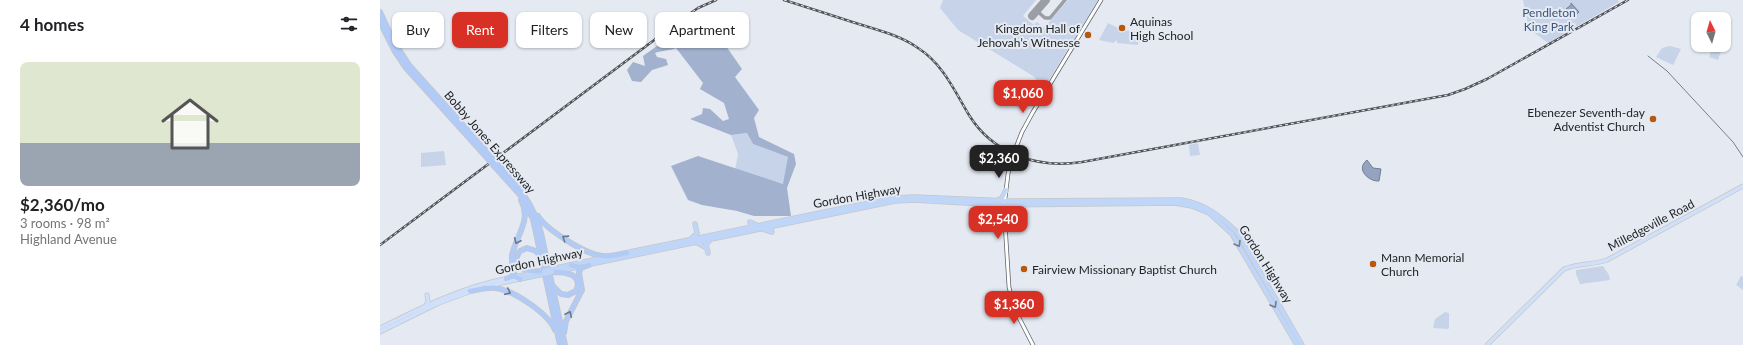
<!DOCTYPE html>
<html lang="en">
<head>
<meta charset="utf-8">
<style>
  body { margin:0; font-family:Lato,sans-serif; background:#f2f2f2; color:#202124; height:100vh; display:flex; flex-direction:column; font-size:15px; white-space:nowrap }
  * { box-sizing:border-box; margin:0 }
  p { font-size:13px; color:#757577 }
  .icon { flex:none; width:22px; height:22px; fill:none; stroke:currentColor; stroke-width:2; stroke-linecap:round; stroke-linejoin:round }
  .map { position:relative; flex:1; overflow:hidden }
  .side { display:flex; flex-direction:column; background:#fff; width:380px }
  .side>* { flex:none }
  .hud { position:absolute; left:12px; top:12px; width:380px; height:36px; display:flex; gap:8px }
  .needle { width:26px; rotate:355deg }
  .fabs { position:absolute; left:1311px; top:12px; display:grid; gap:8px }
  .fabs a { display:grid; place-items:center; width:40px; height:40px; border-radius:8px; background:#fff; box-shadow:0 1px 3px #0004; font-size:20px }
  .price { position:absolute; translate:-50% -34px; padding:0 9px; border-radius:8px; background:#d93025; color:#fff; font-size:13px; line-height:26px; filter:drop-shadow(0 1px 2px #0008) }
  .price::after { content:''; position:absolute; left:50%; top:24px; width:12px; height:9px; margin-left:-6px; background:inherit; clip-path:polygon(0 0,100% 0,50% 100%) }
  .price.current { background:#222; color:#fff }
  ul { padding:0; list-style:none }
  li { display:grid; align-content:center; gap:8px; height:212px; padding:0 20px }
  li+li { border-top:1px solid #e0e0e0 }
  li span { display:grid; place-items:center; height:124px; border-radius:8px; color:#555 }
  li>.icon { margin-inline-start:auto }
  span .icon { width:72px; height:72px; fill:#fffc; stroke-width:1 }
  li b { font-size:17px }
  h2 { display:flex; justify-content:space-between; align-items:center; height:48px; padding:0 20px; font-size:17px }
  .tag { padding:0 14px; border-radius:8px; background:#fff; box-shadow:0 1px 3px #0004; font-size:14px; line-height:36px }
  .tag.current { background:#d93025; color:#fff }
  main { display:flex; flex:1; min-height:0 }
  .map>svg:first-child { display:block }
</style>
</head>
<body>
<main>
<section class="side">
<h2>4 homes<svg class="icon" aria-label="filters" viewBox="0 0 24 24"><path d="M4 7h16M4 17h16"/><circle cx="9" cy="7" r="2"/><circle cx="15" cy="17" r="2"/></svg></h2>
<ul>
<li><span style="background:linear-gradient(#dfe7d0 65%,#9aa5b1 0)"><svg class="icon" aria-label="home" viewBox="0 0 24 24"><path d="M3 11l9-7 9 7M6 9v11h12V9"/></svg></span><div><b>$2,360/mo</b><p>3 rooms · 98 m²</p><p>Highland Avenue</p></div></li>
</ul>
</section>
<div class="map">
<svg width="1363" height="345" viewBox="0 0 1363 345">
  <rect width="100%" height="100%" fill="#e5eaf2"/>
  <path fill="#c6d3e8" d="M563,0H656L643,16L654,25L657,22L664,28L688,0H718L664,88L653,76L578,30L560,8Z
    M1143,0H1238L1239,2L1168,43L1149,29Z
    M728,23L742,30L760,32L758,45L737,43V40L733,43L719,40Z
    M1333,45H1343L1338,60L1329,57Z
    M1290,46L1301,49L1293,65L1276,57L1282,48Z
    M367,133L373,144L408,157L404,184L355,170L358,154L351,135Z
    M818,143L820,155L810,156L809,145Z
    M64,151L66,165L41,167V153Z
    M1223,266L1229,275L1230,280L1200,284L1196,274V270Z
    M1361,276L1363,277V290L1356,285Z
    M1065,312L1069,313V328L1068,329L1053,328L1055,319Z"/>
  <path fill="#a1b1ce" d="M323,13L362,69L355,77L379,110L374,118L379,137L414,154L416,164L407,188L411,216H374L357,211L322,205L308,200L291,166L318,156L403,184L408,157L373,144L367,133L351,135L310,119L322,114L323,108L330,109L343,121L349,119L344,103L320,89L323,83L296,48C289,51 283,50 275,53L277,57L286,59L288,65L272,70L261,82L252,81L247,70L253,62L265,66L263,56Z"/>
  <path fill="#94a4c0" stroke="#727e92" d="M1191,3L1199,12L1196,15L1187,16L1185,11L1186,9L1191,5Z
    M987,160L993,168L1001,169L999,181C989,182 975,169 987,160Z"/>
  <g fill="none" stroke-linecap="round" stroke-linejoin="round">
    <path stroke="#727e92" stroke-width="1" d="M1268,56L1287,71L1353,142L1363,157"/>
    <path stroke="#9b9ea5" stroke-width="3.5" d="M657,11L665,18H670L685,0"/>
    <path stroke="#9b9ea5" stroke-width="8" d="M652,16L666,0"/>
    <g stroke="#5e636a" stroke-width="4.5">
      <path id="secondary" d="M635,150L642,132L653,112L721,0
        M632,157L628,174L624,207L629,287L634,308L653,345"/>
    </g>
    <g stroke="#c6c6c7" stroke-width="5">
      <path id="primary" d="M108,286L140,279
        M46,305L48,302L47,295
        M0,328C42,307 82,287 129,278
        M0,332L59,303L92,291
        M1107,345L1184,269C1198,263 1213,265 1227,260L1363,186"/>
    </g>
    <g stroke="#c6c6c7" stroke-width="5.5">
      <path id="trunk" d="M618,200L622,198L626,190
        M370,227L372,224L370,222L378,226
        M382,229L392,232L390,229L393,226
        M311,239L317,233L315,224
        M318,243L325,247
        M245,253L513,198L534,197L629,201L801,200C825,204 840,216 857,232L922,345
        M328,253L326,244L330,240
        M206,265L515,201L534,200L621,205L795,203L812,206L829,213L852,234L917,345
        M171,269L227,257
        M179,271L197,267
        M135,277L157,272
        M140,279L164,274"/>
    </g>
    <g stroke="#c6c6c7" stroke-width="6">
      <path id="motorway" d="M0,12L14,42L29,65L110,155
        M0,22L14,50L26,68L108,159
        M118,164C137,185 154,204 161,233L185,345
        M114,166L141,196L153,219L180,345
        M158,216C167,230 206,255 223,256C231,257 239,254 247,253
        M161,257L156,251L147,248L140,251C127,270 152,272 164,271
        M172,272C184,272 204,273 196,291L188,295L181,294L174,287
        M199,273L201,268L209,265
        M126,279L131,277L134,271
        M140,279L135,277C134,270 131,262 132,255C136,236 152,220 141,200
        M90,291C98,290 107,287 115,288C133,290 168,313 175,330
        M184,333L186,321L202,290L198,267L191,265"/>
    </g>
    <use href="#secondary" stroke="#fff" stroke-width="3"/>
    <use href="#primary" stroke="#d0e0fa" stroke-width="3.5"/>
    <use href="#trunk" stroke="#c0d6f8" stroke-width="4"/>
    <use href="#motorway" stroke="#b1cbf6" stroke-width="4.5"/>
    <g stroke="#515358" stroke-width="2.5">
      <path id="rail" d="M404,0C430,8 456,17 482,25C501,31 521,36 538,48C563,64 574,90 589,115C613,154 658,169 702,162L1068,95L1085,89L1107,79L1248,0
        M0,245L305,17L318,8L336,0"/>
    </g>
    <use href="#rail" stroke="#e5eaf2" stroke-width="1" stroke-dasharray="3" stroke-linecap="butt"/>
    <g stroke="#5e636a" stroke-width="4.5" stroke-linecap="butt">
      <path id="secondary-bridge" d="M632,157L635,150"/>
    </g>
    <g stroke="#c6c6c7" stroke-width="5.5" stroke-linecap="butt">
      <path id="trunk-bridge" d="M164,271L171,269
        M164,274L172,272"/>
    </g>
    <g stroke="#c6c6c7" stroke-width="6" stroke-linecap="butt">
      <path id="motorway-bridge" d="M110,155L118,164
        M108,159L114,166"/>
    </g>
    <use href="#secondary-bridge" stroke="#fff" stroke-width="3"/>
    <use href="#trunk-bridge" stroke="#c0d6f8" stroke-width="4"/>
    <use href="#motorway-bridge" stroke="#b1cbf6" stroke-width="4.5"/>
  </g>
  <defs><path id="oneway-chevron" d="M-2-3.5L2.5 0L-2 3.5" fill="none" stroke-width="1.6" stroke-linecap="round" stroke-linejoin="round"/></defs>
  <g stroke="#6a788e">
    <use href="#oneway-chevron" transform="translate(185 238) rotate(-147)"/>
    <use href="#oneway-chevron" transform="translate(137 241) rotate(115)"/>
    <use href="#oneway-chevron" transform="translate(128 292) rotate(25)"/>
    <use href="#oneway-chevron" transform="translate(189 314) rotate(-65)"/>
  </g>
  <g stroke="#717d90">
    <use href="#oneway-chevron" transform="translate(858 244) rotate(59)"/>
    <use href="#oneway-chevron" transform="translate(894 305) rotate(60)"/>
  </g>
  <g fill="#b7580d" stroke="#e5eaf2" stroke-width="1.5">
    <circle cx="742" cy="28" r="4"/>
    <circle cx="708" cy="35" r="4"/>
    <circle cx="1273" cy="119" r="4"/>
    <circle cx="993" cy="264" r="4"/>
    <circle cx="644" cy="269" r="4"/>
  </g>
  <g text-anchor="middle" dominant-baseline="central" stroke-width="4" stroke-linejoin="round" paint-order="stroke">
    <g font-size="12" fill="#3c547e" stroke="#e5eaf2">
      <text x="1169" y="12">Pendleton<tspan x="1169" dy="14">King Park</tspan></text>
    </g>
    <g font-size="12" fill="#222427" stroke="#e5eaf2" text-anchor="start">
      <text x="750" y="21">Aquinas<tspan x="750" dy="14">High School</tspan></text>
      <text x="700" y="28" text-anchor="end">Kingdom Hall of<tspan x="700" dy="14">Jehovah’s Witnesse</tspan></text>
      <text x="1265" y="112" text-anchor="end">Ebenezer Seventh-day<tspan x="1265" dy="14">Adventist Church</tspan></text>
      <text x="1001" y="257">Mann Memorial<tspan x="1001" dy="14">Church</tspan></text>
      <text x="652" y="269">Fairview Missionary Baptist Church</text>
    </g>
    <g font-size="12" fill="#222427" stroke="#e5eaf2">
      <text transform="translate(110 142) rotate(49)">Bobby Jones Expressway</text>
      <text transform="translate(477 196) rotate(-10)">Gordon Highway</text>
      <text transform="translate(1271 225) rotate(-28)">Milledgeville Road</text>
      <text transform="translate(159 261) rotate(-12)">Gordon Highway</text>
      <text transform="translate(886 264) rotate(58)">Gordon Highway</text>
    </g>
  </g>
</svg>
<div class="fabs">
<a><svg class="needle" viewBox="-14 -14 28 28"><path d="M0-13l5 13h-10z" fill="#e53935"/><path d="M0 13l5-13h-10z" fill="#757577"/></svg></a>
</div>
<b class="price" style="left:643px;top:114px">$1,060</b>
<b class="price current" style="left:619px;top:179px">$2,360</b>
<b class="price" style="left:618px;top:240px">$2,540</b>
<b class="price" style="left:634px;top:325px">$1,360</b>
<div class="hud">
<a class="tag">Buy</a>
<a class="tag current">Rent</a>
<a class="tag">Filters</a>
<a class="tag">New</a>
<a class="tag">Apartment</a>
</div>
</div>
</main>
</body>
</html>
